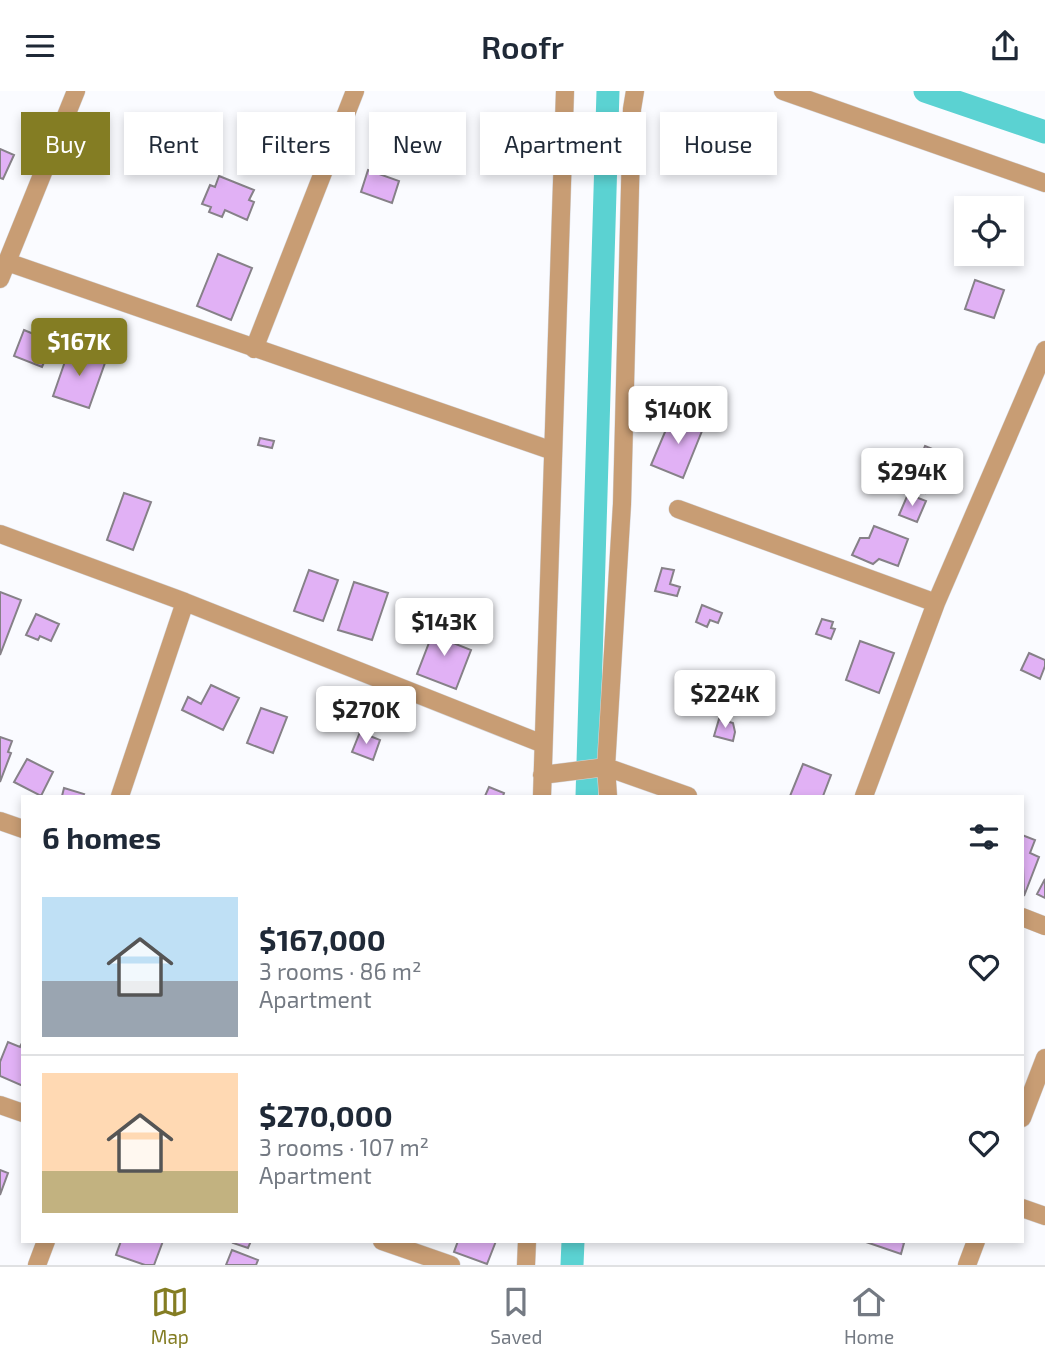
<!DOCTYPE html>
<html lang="en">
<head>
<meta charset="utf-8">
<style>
  body { margin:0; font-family:"Exo 2",sans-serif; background:#f2f2f3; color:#1f2937; height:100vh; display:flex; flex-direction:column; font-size:26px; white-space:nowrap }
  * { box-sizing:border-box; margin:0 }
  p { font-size:23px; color:#747a83 }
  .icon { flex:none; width:38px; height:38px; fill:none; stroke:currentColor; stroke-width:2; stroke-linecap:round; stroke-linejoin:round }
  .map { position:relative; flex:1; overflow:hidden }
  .panel { position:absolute; left:21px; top:704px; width:1003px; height:448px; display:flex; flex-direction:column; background:#fff; border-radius:0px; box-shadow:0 4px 10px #0003 }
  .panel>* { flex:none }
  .hud { position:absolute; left:21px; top:21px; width:1004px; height:63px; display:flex; gap:14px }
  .controls { position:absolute; left:954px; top:105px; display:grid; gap:14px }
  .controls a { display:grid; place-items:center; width:70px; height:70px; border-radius:0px; background:#fff; box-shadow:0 4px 10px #0003; font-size:35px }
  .price { position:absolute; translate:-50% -60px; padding:0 16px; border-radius:7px; background:#fff; color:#222; font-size:23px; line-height:46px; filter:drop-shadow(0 2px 4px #0008) }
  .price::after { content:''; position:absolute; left:50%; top:42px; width:21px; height:16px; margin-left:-10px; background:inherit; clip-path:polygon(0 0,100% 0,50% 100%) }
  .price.active { background:#847d23; color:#fff }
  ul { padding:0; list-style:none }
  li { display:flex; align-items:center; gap:21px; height:175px; padding:0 21px }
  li+li { border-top:2px solid #e0e1e3 }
  li span { display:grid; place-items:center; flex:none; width:196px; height:140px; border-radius:0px; color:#555 }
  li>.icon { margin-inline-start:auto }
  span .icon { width:84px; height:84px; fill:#fffc; stroke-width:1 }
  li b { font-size:30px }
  h2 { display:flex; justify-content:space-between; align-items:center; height:84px; padding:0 21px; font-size:30px }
  .pill { padding:0 24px; border-radius:0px; background:#fff; box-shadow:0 4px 10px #0003; font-size:24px; line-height:63px }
  .pill.active { background:#847d23; color:#fff }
  header { display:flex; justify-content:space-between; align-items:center; height:91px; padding:0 21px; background:#fff; font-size:32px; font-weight:600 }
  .menu { display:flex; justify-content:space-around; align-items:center; height:98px; border-top:2px solid #e0e1e3; background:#fff; font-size:19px; color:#747a83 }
  .menu a { display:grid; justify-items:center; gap:4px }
  .menu .active { color:#847d23 }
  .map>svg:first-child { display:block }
</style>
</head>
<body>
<header><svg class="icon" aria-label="menu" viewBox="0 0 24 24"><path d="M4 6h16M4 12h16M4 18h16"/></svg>Roofr<svg class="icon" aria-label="share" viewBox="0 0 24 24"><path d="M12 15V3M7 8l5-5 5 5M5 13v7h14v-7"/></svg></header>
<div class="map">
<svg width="1045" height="1174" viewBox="0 0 1045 1174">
  <rect width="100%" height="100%" fill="#fafbff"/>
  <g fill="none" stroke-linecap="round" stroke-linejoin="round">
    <path stroke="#5bd2d2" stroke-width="23" d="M925,0L1045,41
      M587,705L608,0
      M572,1174L573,1150"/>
  </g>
  <path fill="#e1b1f5" stroke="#868188" stroke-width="2" d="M389,31L417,39L410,63L382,55Z
    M255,32L274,35L270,60L251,56Z
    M0,58L14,64L3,88L0,87Z
    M368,79L399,90L392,112L361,101Z
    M219,85L254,99L249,109L254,111L247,129L225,119L222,126L209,121L211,116L202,113L210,94L215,96Z
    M218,163L252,177L231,229L197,215Z
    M975,189L1004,199L994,227L965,218Z
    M24,239L53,251L42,276L14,265Z
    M70,256L106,269L89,317L53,305Z
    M673,322L704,335L683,387L651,374Z
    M260,347L274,350L272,357L258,354Z
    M925,355L947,364L937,388L923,382L928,371L920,367Z
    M910,383L930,390L925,402L906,396Z
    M124,402L151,411L133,459L107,449Z
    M908,403L926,410L917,431L899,424Z
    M874,435L908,448L898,475L879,468L873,473L852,464L860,447H869Z
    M662,477L674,479L670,493L680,496L677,505L655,500Z
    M309,479L338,489L323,530L294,520Z
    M354,491L388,502L372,549L338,539Z
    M0,501L21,509L0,564Z
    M702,514L722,522L718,532L710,529L707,536L696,531Z
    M36,523L59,533L51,550L40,545L38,549L26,544Z
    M822,528L833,531L831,537L835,538L831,548L816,543Z
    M437,531L453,537L448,550L471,559L456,598L417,583Z
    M860,550L894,562L879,602L846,589Z
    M1029,562L1045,569V575L1040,588L1021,579Z
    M211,594L239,607L223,639L182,619L188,606L201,613Z
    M261,617L287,626L273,662L247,652Z
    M719,628L733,632L735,641L733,650L714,645Z
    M360,641L380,649L373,669L352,661Z
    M0,646L12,650L8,661L11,662L0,691Z
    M27,668L53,681L41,705L14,691Z
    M803,673L831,684L823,705H790Z
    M489,696L504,702L503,705H485Z
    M64,697L84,703L83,705H62Z
    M1022,744L1035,749L1030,762L1039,766L1024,805Z
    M1045,788V807L1037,803Z
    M23,950V995L0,985V971L8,951L20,956Z
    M0,1079L8,1082L0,1104Z
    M121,1150H163L154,1174H145L116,1164Z
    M234,1150H251L248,1157L233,1152Z
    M458,1150H496L487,1173L454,1161Z
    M899,1150L904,1152L901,1163L866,1151Z
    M232,1159L258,1169L256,1174H226Z"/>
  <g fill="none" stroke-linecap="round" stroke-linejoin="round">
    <g stroke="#d5d6da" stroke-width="19">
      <path id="minor" d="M783,0L1045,92
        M7,171L553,360
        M0,188L76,0
        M254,258L355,0
        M678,418L936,512
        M0,443L185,511L543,653
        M542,684L606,676L688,705
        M120,705L185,511
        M542,705L565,0
        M608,705L606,676L622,413L632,18L635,0
        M864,705L936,512L1045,259
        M0,730L23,738
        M1022,826L1045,835
        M0,1014L23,1022
        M1022,1027L1045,967
        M1022,1117L1045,1125
        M382,1150L451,1174
        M37,1174L46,1150
        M526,1174L527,1150
        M967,1174L976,1150"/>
    </g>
    <use href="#minor" stroke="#c89d74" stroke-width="18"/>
  </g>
</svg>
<div class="controls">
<a><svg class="icon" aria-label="locate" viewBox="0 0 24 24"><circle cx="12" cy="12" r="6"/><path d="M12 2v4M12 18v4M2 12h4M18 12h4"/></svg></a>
</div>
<b class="price active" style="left:79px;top:287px">$167K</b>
<b class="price" style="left:678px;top:355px">$140K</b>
<b class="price" style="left:912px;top:417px">$294K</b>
<b class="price" style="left:444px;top:567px">$143K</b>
<b class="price" style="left:725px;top:639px">$224K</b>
<b class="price" style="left:366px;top:655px">$270K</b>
<div class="hud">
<a class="pill active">Buy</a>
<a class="pill">Rent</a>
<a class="pill">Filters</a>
<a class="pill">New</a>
<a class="pill">Apartment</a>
<a class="pill">House</a>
</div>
<section class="panel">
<h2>6 homes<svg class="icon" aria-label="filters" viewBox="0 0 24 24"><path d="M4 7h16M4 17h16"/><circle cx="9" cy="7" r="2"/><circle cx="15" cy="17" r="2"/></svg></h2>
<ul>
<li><span style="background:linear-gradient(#bfe0f5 60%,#9aa5b1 0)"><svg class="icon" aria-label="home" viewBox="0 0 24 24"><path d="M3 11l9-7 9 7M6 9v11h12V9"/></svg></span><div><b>$167,000</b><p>3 rooms · 86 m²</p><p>Apartment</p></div><svg class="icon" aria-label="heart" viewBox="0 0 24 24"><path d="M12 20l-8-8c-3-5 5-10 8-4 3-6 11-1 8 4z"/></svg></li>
<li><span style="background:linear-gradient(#ffd9b3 70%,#c2b280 0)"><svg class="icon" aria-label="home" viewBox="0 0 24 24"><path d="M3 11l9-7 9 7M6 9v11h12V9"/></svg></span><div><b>$270,000</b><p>3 rooms · 107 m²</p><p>Apartment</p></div><svg class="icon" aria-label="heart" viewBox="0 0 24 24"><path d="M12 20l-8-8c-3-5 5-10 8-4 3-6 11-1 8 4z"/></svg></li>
</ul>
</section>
</div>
<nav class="menu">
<a class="active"><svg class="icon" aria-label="map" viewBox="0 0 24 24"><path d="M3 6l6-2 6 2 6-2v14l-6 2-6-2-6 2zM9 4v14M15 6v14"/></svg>Map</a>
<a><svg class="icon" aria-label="saved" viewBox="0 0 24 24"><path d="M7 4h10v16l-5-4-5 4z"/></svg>Saved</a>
<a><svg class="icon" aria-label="home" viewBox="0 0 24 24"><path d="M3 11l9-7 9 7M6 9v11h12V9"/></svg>Home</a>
</nav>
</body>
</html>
